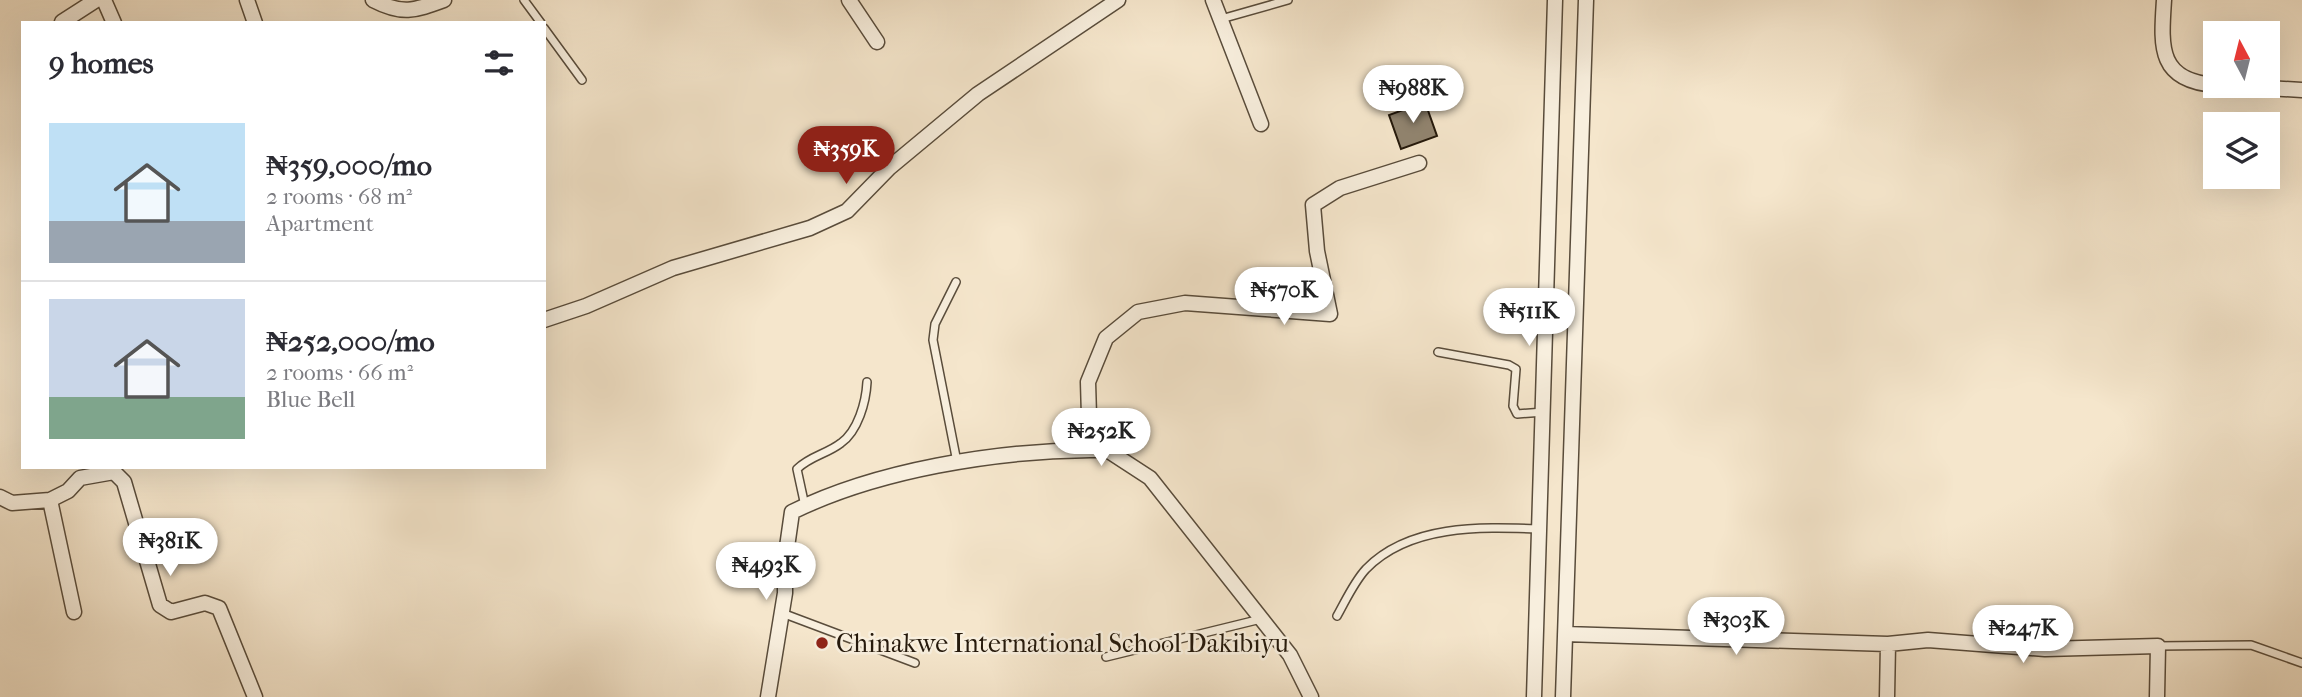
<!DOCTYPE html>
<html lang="en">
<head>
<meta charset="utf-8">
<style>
  body { margin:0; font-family:"IM FELL French Canon",serif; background:#f7f7f7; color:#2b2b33; height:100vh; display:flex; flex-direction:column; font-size:26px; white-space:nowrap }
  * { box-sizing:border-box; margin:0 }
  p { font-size:23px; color:#7c7c81 }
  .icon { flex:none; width:38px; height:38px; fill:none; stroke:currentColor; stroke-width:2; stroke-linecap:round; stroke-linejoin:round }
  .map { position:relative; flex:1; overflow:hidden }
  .drawer { position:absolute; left:21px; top:21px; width:525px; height:448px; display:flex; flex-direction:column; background:#fff; border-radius:0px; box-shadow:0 7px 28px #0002 }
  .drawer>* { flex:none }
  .needle { width:46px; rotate:353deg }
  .buttons { position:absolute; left:2203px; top:21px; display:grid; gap:14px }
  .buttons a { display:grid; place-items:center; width:77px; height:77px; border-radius:0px; background:#fff; box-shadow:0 7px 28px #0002; font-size:35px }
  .price { position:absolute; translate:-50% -60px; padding:0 16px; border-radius:24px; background:#fff; color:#222; font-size:23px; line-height:46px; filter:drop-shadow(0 2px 4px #0008) }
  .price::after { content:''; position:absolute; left:50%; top:42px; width:21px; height:16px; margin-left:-10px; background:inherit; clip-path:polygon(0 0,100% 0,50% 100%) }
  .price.selected { background:#8f2418; color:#fff }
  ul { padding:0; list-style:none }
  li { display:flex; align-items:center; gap:21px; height:175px; padding:0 28px }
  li+li { border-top:2px solid #e1e1e2 }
  li span { display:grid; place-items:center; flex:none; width:196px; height:140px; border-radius:0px; color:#555 }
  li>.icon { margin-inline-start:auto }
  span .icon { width:84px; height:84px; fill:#fffc; stroke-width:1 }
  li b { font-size:30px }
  h2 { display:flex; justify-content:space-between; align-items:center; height:84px; padding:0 28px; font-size:30px }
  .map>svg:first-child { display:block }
</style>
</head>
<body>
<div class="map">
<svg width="2302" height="697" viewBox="0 0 2302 697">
  <rect width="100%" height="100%" fill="#f5e6cc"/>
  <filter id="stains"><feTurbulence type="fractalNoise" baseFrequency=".00286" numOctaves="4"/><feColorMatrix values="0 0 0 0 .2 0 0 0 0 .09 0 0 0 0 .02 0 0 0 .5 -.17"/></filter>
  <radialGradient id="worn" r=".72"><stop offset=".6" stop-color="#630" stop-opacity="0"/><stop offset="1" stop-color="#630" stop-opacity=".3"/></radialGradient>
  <path fill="#91846f" stroke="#25190b" stroke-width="2" d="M1425,102L1437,136L1401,149L1389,115Z"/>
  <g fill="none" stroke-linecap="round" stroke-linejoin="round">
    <g stroke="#594c3b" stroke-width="10">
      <path id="lane" d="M524,0L541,23
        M1221,19L1288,0
        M544,28L582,80
        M956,282L935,324L933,340L957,462
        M1438,352L1509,365L1516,369L1513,406L1517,414L1544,412
        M805,506L797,469C810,456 827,454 841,443C858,431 866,402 867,382
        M782,613L915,663
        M1337,616C1346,600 1354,582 1366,569C1410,524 1481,527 1540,529
        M2158,646L2251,645L2302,663
        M1106,657L1261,619"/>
    </g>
    <g stroke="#594c3b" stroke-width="17">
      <path id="street" d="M104,0L114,23
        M247,0L255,23
        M373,0C402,15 414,11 444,0
        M849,0L877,42
        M1213,0L1261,124
        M2164,0C2161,46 2157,81 2216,85
        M62,22L96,0
        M2233,86L2302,90
        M544,320L586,306L673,268L810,228L847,211L889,168L978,94L1118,0
        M1090,450L1088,382L1106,338L1138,312L1185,303L1330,314L1317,251L1313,205L1340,188L1419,163
        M0,497L12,503L50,500L74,612
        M50,500L68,491L80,478L114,472L124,482L160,605L171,612L205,603L219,608L255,697
        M1565,634L1888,644L1887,697
        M1888,644L1928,640L2045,649L2158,646L2157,697
        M768,697L785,593V561L792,512C877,470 995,451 1090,450H1107L1150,478L1290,655L1311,697
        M1534,697L1555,0
        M1563,697L1586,0"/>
    </g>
    <use href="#lane" stroke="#f8efde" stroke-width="7"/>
    <use href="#street" stroke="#f8efde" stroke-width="14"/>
  </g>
  <circle fill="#8f2418" stroke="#f8efde" stroke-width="2.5" cx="822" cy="643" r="7"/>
  <g text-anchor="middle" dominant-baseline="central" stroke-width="5" stroke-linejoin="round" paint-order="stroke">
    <g font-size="26" fill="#25190b" stroke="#f8efde" text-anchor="start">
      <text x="836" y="643">Chinakwe International School Dakibiyu</text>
    </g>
  </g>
  <rect width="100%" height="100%" filter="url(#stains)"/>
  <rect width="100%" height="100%" fill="url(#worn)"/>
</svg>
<div class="buttons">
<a><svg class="needle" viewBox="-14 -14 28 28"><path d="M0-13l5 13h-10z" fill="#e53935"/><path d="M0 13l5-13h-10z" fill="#7c7c81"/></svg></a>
<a><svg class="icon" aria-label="layers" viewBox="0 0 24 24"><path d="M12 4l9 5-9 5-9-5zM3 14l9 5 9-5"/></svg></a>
</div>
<b class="price" style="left:1413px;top:125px">₦988K</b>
<b class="price selected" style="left:846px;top:186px">₦359K</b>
<b class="price" style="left:1284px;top:327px">₦570K</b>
<b class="price" style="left:1529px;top:348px">₦511K</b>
<b class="price" style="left:1101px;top:468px">₦252K</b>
<b class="price" style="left:170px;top:578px">₦381K</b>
<b class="price" style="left:766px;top:602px">₦493K</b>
<b class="price" style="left:1736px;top:657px">₦303K</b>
<b class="price" style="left:2023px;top:665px">₦247K</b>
<section class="drawer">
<h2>9 homes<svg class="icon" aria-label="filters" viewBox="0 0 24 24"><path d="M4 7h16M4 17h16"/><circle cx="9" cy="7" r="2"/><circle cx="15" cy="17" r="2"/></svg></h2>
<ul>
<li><span style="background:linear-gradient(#bfe0f5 70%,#9aa5b1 0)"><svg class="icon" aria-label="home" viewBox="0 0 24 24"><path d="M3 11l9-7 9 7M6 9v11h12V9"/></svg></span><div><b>₦359,000/mo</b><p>2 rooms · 68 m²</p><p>Apartment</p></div></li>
<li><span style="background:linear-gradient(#c9d6e8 70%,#7fa58c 0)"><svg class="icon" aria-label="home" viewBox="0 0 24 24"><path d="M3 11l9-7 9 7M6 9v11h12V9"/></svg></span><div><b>₦252,000/mo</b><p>2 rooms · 66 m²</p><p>Blue Bell</p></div></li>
</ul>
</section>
</div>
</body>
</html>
